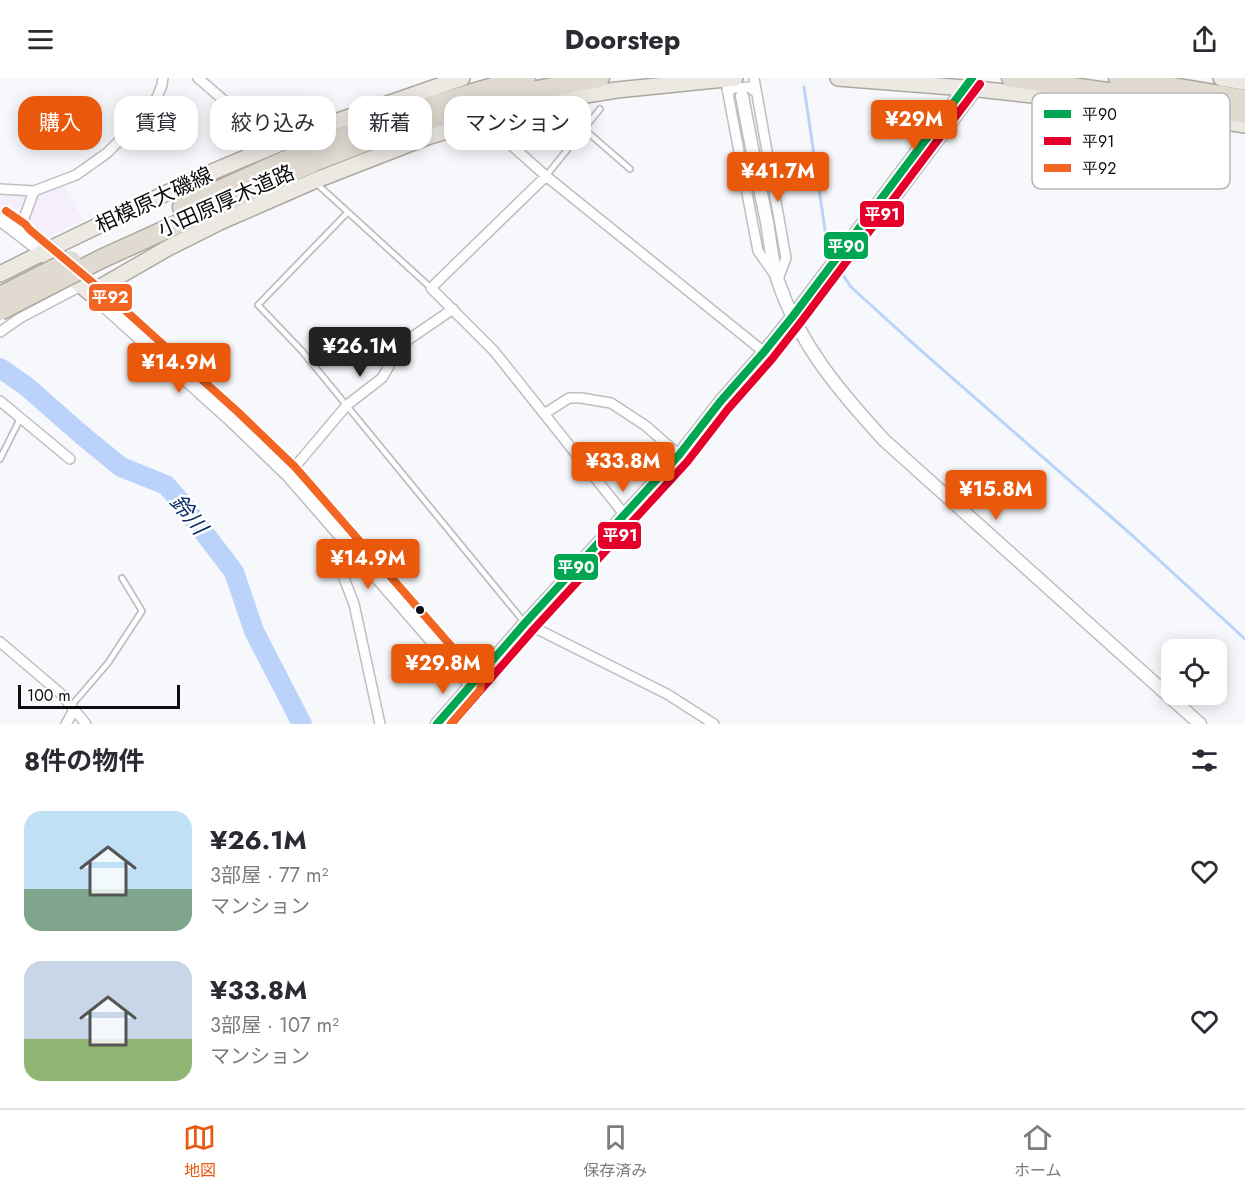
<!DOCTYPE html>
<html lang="ja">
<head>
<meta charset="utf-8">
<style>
  body { margin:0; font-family:Jost,"Noto Sans JP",sans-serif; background:#f2f2f3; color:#2b2b33; height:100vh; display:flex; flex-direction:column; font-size:22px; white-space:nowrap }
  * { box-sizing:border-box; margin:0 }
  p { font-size:20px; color:#7c7c81 }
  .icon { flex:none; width:33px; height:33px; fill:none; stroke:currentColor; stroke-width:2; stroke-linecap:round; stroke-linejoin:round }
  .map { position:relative; height:646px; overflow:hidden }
  .details { display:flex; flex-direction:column; background:#fff; flex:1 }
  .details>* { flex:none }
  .top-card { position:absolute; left:18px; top:18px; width:600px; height:54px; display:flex; gap:12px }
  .controls { position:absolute; left:1161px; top:561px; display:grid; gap:12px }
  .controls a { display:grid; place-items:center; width:66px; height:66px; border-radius:12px; background:#fff; box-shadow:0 3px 15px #0003; font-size:30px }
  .scale { position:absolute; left:18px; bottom:15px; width:162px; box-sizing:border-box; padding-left:6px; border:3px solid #0c0d0f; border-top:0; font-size:16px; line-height:21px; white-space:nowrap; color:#0c0d0f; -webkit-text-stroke:4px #fff; paint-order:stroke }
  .price { position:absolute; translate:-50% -51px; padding:0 14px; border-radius:6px; background:#ea580c; color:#fff; font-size:20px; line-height:39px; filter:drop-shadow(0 2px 3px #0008) }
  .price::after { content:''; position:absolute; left:50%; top:36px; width:18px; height:14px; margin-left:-9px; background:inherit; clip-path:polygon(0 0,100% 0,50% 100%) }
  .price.selected { background:#222; color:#fff }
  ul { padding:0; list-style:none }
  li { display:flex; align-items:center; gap:18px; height:150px; padding:0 24px }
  li span { display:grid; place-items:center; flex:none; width:168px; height:120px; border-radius:18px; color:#555 }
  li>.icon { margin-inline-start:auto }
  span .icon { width:72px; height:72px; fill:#fffc; stroke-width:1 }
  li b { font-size:26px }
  h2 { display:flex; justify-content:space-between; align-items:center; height:72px; padding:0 24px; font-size:26px }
  .tag { padding:0 21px; border-radius:18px; background:#fff; box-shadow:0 3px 15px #0003; font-size:21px; line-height:54px }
  .tag.selected { background:#ea580c; color:#fff }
  header { display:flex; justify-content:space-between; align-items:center; height:78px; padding:0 24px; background:#fff; font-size:27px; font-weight:700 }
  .dock { display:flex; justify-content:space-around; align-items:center; height:84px; border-top:2px solid #e1e1e2; background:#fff; font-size:16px; color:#7c7c81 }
  .dock a { display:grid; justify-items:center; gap:3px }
  .dock .selected { color:#ea580c }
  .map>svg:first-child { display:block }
</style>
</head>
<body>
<header><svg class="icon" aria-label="menu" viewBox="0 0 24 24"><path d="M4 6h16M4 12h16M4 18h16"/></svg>Doorstep<svg class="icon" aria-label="share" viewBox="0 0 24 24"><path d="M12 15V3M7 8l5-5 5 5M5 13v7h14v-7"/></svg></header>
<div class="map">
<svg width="1245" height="646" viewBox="0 0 1245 646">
  <rect width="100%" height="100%" fill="#f6f8fb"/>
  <path fill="#f5effc" d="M63,105L83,142L42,162L28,152L27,146L37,116Z
    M0,117L27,118L23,137L17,144L0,132Z"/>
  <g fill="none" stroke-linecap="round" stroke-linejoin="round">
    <path stroke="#bbd3fa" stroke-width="3" d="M804,9L828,172
      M841,194L851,209L917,269L1134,459L1245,561"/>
    <path stroke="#bbd3fa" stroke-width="20" d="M0,290L26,308L83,358L121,389L166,407L180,423L234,494L254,553L302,646"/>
    <g stroke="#bcbec1" stroke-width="8">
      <path id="service" d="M584,51L630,91
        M546,98L600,31
        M316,105L431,210
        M348,134L258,227L302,273L524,544
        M0,381L20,341
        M71,628L108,585L142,533L122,500"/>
    </g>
    <g stroke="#bcbec1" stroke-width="12">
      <path id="minor" d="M198,0L276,67
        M725,0L758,173L775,197
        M754,0L786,180L778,201
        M728,14L733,10L749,9L756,14
        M483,42L546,98L764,274
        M546,98L431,210L494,273L624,436
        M0,111L34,113L76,97L107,75L143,39L155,24L162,7L163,0
        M875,136L898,117L978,11
        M19,154L34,113
        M0,254L20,240L81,208
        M0,323L70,381
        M544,336L569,320H581L611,325L646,348L679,377
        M288,397L347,327L382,300L389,288L394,274L402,266L453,231
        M345,463L335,477L354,526L380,646
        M525,545L667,616L714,646
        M0,564L60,615L86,646
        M66,646L74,632"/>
    </g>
    <g stroke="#bcbec1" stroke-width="15">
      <path id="tertiary" d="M742,18C750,60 758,102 767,144C770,163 772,184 778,203C799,266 840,314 884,362L1200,646
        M0,142C15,152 28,163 42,174
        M90,215L232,343L288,397L471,607
        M437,646L453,628L525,545L679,377L720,324L764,274L793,238L958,19"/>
    </g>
    <g stroke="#ada89f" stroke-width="18">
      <path id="primary" d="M838,0L978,11L1130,28L1245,47
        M1221,0L1245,4
        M42,174L90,215L168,170L220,144L314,103L427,59L520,31L567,20L617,12L735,0
        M0,196L58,167L198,100L309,53L462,0"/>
    </g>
    <g stroke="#ada89f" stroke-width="21">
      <path id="motorway" d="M1011,0L1128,17L1245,36
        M1118,0L1245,21
        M182,129C251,97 321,65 394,40C437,25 481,12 526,0
        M101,181L319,82L397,52L469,30L532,13L600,0"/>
    </g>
    <use href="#service" stroke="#fefefe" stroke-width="4.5"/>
    <use href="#minor" stroke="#fefefe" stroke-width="9"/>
    <use href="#tertiary" stroke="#fefefe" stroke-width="12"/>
    <use href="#primary" stroke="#ece9e3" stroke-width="15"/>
    <use href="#motorway" stroke="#e0dad1" stroke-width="18"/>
    <g stroke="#ada89f" stroke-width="21" stroke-linecap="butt">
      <path id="motorway-bridge" d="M0,218L71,182
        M0,233L101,181"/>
    </g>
    <use href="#motorway-bridge" stroke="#e0dad1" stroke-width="18"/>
    <g stroke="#fff" stroke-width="12">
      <path id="bus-1" d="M437,646L525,545L679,377L720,324L764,274L793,238L972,0"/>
    </g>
    <g stroke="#fff" stroke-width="12">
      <path id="bus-2" d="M451,646L533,552L687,384L728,331L772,281L801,244L980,6"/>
    </g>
    <g stroke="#fff" stroke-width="12">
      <path id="bus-3" d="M6,133L25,146L30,152L117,225L239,335L295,389L479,600L481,606L480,612L451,646"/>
    </g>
    <use href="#bus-1" stroke="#00a651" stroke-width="8"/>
    <use href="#bus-2" stroke="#e4002b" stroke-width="8"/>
    <use href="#bus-3" stroke="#f26522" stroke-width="8"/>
  </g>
  <circle fill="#0c0d0f" stroke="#fff" stroke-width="2" cx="420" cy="532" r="5"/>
  <g text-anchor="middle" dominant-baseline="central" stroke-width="5" stroke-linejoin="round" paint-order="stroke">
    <g font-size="21" fill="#0c0d0f" stroke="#fff">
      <text transform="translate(154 122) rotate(-25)">相模原大磯線</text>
      <text transform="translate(226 123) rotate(-24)">小田原厚木道路</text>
    </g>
    <g font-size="22" font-style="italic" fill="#092c66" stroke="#fff">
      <text transform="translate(189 436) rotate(51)">鈴川</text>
    </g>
  </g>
  <rect x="1032" y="15" width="198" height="96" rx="9" fill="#fff" stroke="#b6b6b7" stroke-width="1.5"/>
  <rect x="1044" y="32" width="27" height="8" fill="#00a651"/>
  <rect x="1044" y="59" width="27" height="8" fill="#e4002b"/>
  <rect x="1044" y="86" width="27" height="8" fill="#f26522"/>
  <g font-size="16" fill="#0c0d0f">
    <text x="1082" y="42">平90</text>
    <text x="1082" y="69">平91</text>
    <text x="1082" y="96">平92</text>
  </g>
  <g stroke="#fff" stroke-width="2">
    <rect x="859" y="122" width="46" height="28" rx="6" fill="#e4002b"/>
    <rect x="823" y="153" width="46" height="29" rx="6" fill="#00a651"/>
    <rect x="88" y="205" width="45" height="29" rx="6" fill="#f26522"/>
    <rect x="597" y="443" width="45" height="29" rx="6" fill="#e4002b"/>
    <rect x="553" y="475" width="46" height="28" rx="6" fill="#00a651"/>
  </g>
  <g font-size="16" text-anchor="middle" font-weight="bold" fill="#fff">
    <text x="882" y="142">平91</text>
    <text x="846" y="174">平90</text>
    <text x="110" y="225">平92</text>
    <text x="620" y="463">平91</text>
    <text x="576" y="495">平90</text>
  </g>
</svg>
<div class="controls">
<a><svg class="icon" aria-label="locate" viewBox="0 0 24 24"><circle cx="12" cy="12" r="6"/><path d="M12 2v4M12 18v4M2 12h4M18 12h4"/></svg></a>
</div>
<div class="scale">100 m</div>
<b class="price" style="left:914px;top:73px">¥29M</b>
<b class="price" style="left:778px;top:125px">¥41.7M</b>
<b class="price selected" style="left:360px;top:300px">¥26.1M</b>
<b class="price" style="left:179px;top:316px">¥14.9M</b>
<b class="price" style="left:623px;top:415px">¥33.8M</b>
<b class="price" style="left:996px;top:443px">¥15.8M</b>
<b class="price" style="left:368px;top:512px">¥14.9M</b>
<b class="price" style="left:443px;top:617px">¥29.8M</b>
<div class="top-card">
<a class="tag selected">購入</a>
<a class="tag">賃貸</a>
<a class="tag">絞り込み</a>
<a class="tag">新着</a>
<a class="tag">マンション</a>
</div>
</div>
<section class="details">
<h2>8件の物件<svg class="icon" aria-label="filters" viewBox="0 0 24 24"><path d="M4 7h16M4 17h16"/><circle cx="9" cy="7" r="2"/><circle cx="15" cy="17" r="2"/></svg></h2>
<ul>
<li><span style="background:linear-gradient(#bfe0f5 65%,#7fa58c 0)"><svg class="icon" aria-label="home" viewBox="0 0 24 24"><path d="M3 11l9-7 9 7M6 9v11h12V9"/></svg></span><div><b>¥26.1M</b><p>3部屋 · 77 m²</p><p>マンション</p></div><svg class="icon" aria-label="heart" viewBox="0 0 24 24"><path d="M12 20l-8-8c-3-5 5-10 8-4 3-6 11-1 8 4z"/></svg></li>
<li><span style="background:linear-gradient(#c9d6e8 65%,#8fb573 0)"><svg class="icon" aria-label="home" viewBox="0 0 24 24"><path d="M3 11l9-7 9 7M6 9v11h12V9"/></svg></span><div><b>¥33.8M</b><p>3部屋 · 107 m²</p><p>マンション</p></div><svg class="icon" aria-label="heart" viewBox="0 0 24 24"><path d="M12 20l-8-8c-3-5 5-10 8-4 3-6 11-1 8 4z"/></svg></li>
</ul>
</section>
<nav class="dock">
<a class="selected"><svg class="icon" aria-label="map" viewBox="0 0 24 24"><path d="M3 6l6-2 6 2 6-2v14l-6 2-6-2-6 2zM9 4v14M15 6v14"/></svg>地図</a>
<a><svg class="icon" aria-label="saved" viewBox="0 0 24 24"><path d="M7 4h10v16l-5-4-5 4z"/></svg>保存済み</a>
<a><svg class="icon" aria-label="home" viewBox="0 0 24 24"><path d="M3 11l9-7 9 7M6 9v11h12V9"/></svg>ホーム</a>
</nav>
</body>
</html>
